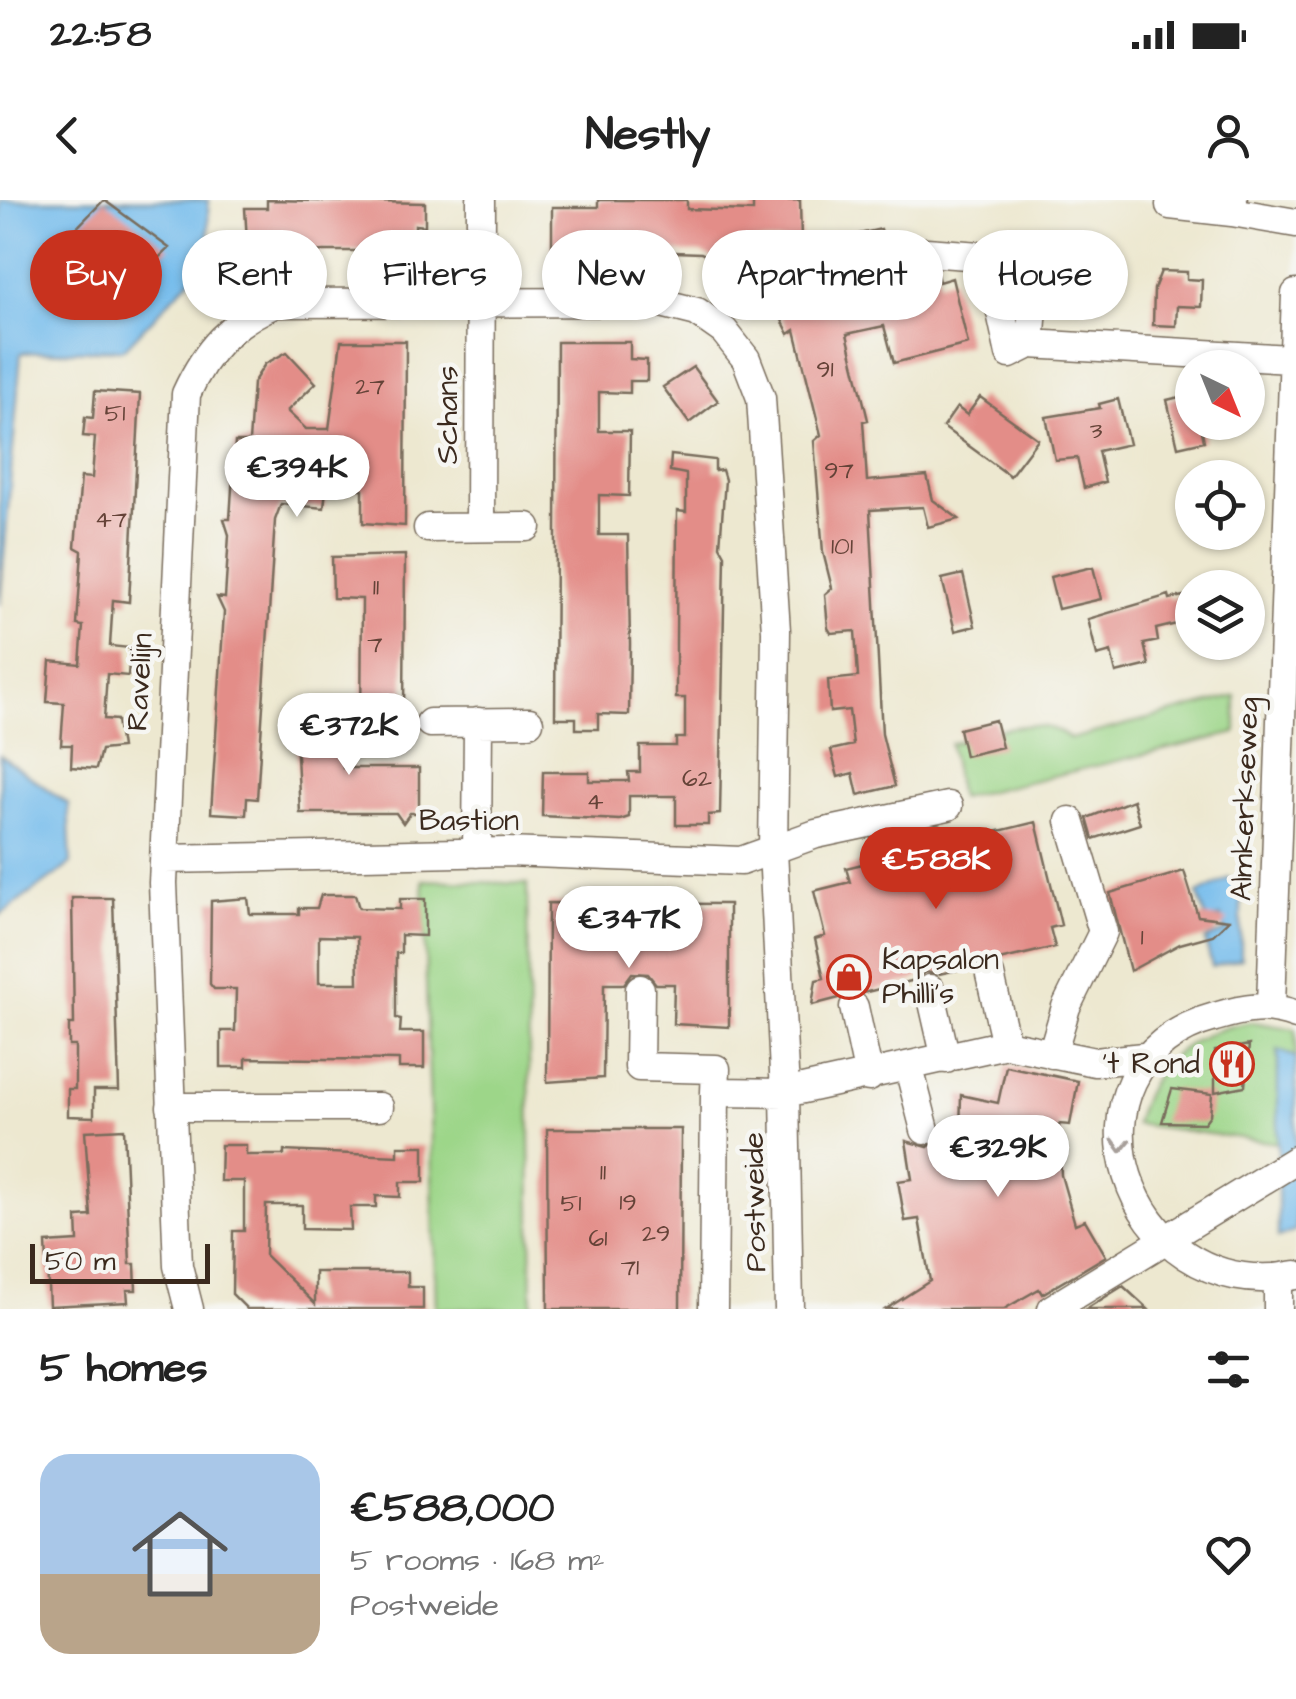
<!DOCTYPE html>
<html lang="en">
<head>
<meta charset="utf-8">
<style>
  body { margin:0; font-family:"Architects Daughter",sans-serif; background:#f6f6f6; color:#222; height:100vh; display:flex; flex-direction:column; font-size:38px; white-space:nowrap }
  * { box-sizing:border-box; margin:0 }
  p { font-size:32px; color:#767676 }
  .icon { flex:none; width:55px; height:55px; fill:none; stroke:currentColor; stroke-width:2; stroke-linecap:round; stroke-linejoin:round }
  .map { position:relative; height:1109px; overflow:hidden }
  .drawer { display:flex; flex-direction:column; background:#fff; flex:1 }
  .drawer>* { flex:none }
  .hud { position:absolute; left:30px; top:30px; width:1238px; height:90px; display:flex; gap:20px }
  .needle { width:65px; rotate:137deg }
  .tools { position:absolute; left:1175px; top:150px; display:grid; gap:20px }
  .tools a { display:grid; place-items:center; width:90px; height:90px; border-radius:50%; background:#fff; box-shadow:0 2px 8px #0004; font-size:50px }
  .scale { position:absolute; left:30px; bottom:25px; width:180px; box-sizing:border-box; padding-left:10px; border:5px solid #3b2a1e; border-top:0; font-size:28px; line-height:35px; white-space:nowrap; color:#3b2a1e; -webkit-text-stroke:8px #f6f6f2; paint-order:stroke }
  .price { position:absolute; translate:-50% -85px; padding:0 22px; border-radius:35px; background:#fff; color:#222; font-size:32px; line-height:65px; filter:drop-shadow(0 2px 5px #0008) }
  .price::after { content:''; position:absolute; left:50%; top:60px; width:30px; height:22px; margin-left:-15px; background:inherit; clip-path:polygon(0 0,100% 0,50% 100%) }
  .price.selected { background:#c8321e; color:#fff }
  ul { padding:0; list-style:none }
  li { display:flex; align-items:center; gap:30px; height:250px; padding:0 40px }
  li+li { border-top:2px solid #e0e0e0 }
  li span { display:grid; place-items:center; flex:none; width:280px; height:200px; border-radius:30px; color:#555 }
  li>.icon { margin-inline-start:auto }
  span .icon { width:120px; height:120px; fill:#fffc; stroke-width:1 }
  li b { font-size:42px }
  h2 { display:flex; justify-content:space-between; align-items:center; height:120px; padding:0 40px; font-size:42px }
  .pill { padding:0 35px; border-radius:45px; background:#fff; box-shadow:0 2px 8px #0004; font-size:35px; line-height:90px }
  .pill.selected { background:#c8321e; color:#fff }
  .status { display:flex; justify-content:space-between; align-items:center; height:70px; padding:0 50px; background:#fff; direction:ltr }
  .status svg { height:28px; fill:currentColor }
  header { display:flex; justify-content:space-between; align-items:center; height:130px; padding:0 40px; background:#fff; font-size:45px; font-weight:800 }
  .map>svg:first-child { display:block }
</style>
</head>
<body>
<div class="status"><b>22:58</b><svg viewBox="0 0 49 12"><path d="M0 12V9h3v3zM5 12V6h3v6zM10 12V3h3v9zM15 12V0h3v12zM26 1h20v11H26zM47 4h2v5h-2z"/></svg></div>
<header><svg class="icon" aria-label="back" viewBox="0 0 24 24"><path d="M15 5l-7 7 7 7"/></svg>Nestly<svg class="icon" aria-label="person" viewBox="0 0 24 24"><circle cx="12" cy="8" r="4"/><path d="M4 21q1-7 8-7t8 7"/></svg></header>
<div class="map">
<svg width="1296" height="1109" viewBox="0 0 1296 1109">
  <rect width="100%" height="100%" fill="#f6f6f2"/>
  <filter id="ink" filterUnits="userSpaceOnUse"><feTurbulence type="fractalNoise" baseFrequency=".01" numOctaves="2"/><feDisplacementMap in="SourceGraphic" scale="20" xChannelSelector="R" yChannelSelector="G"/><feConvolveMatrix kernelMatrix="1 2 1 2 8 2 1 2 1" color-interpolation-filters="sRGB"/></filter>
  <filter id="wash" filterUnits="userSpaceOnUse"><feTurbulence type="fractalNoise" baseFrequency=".0048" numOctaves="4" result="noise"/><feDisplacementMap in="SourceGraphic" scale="40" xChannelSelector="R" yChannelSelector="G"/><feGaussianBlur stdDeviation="2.25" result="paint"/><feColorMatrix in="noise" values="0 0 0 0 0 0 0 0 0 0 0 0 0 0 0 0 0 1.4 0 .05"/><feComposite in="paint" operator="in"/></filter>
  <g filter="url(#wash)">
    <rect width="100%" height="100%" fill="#ede8d0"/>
    <path fill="#9dd689" stroke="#6c8054" stroke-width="2.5" d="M1236,496V533L959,598L950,544C985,533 1039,512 1070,539Z
      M423,680L527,684L532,1109H436Z
      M1252,822L1296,829V857L1278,851V943L1135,924C1150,862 1191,832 1252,822Z"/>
    <path fill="#74bcec" stroke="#587385" stroke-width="2.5" d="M0,0H208L209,59L124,149L21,153L0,405Z
      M0,555L68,604L71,664L0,715Z
      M1229,678L1241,694V759L1212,767L1205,740L1225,732L1221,717L1207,721L1198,694Z
      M1278,850L1296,857V1031L1278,1038Z"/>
    <g id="blocks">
      <path fill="#e38d88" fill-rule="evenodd" d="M104,0L169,48L114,101L58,47Z
        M267,0L425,3V26L415,25V51H324L248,57L245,8H267Z
        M598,0H687V9L753,11V2L800,0L801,41L736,42V69H714V59L701,53L594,49V53H557L552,48V7H598Z
        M881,29L892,75L921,68L936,70L939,82L952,78L968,144L894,163L884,126L847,134L868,220L863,221L867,281L927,276L933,300L959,319L928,327L923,307L870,310L882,534L895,586L858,595L853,573L838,577L831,550L853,545L849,510L830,512L828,480L858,477L855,431L831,433L828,428L825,394L832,388L823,352L814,241L821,235L795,130L789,134L777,110L819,89L830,110L837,106L840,112L871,101L855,35Z
        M1161,71L1187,72V79L1202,80L1201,107L1177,106L1176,126L1153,125L1154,89Z
        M341,141H406L405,326L363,323V289H326L324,308L281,304L275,320L257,599L247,598L246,615L211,613L224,412L217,397L225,398L229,335L224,319H230L235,242H249L253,183L265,164L287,152L316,183L287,211L306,229H329Z
        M557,142H630V159L647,160V181H630V193L599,192V231H630L629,296L599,295V335H628L630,444L629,515L598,514V529H576V518H555Z
        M693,167L718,201L689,223L663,187Z
        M95,191L140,194L129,402L113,400L110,446L130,448L128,476L107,474L104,519L117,520L121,548L101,550L96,569L71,567L72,545H61L64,503L47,502L50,461L80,464L83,426L77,425L82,351L75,347L81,277L92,278L95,237L83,236L85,217L93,218Z
        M1192,194V222H1200L1204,241L1178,247L1167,200Z
        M980,197L1038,239L1010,276L943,227L957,207L967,215Z
        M1118,199L1129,244L1098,251L1105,282L1084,288L1077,258L1055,260L1046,217L1100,208L1099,204Z
        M671,255L715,260V271L722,270L725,280L720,346L725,355L720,614L708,615V625H676V596H629V617L620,620L542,616L543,572H589V581H629L628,572H640V546H676V538H685V498H676V443L677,311L686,312V274L670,271Z
        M405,355L404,518L383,517V528H361L362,399L333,398L332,357Z
        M1093,367L1101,399L1058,409L1050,377Z
        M963,374L975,426L955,431L942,379Z
        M1169,395L1170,399L1183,396L1189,421L1156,429L1158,441L1144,444L1149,465L1116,473L1111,452L1097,456L1088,419Z
        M343,516V568H419V613H410L403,623L396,613H300L296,536L309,537L310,517Z
        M995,520L1002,547L965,556L959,529Z
        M1133,600L1140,624L1093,639L1087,618Z
        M1036,622L1061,725L1050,728L1055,747L999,760L985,758L976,766L939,774L925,772L915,780L863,793L849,790L839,798L812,805L816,780L824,778L815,739L825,736L814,691L850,682L846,668Z
        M1184,671L1198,716L1229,720L1213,735L1180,744L1130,771L1110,693Z
        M321,695H355L359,708L400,709V699H425V736L401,735V753H396V818L401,819L400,832H424V868H399V860L246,858V867H221V831H235L236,789H214L210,784L211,701L248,698L250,714H299V708H317ZM319,736L357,737L358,783H319Z
        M72,698H113L119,890H94V917L68,916V889H75V846H69V824H74Z
        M548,703L729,704V827L673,824L674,784H656L648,774L632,773L624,784H604L603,878L547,882Z
        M1249,845L1245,886L1215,892V851Z
        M1006,866L1078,881L1070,925L1059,924L1061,975L1075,1024L1085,1020L1106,1056L1042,1094L1039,1089L1004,1109H886L930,1081L919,1019L905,1021L898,981L912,979L906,941L928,947L942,935L960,932L961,895L998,903Z
        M1172,889L1212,894L1210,915L1204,923L1162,922Z
        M124,929L130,1064H135L136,1090H127L128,1102L49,1106L46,1043L78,1041L77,1017L91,1016L85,931Z
        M547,929H681L680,1109H548Z
        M221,945H246V955H284V951L398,956V946H424V982H400V997L376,996V1007H350L351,1030L302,1029V1005H266L265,1055L315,1104V1072H408V1087H423V1109H247L232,1094L233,1031H244V981H220Z
        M1123,1086L1148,1109H1086Z"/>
    </g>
  </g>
  <g filter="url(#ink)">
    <use href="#blocks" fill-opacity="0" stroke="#796c5c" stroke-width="2.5"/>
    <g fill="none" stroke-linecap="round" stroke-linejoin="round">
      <g stroke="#796c5c" stroke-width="31">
        <path id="minor" d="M1171,0L1170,5L1232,12
          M1233,0L1232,12L1296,23
          M926,52L1037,60L1030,144L1291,159
          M989,57L1010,154L1030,144
          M480,327L481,0
          M428,328L527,327
          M430,523L529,522
          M477,653L478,522
          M165,659L507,652L741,661L816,634L948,606
          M990,775L1006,844
          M640,789L639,867L716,869L715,892L785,893L1006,844L1095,862L1153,856
          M930,789L946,859
          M1271,805L1296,94
          M854,807L869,877
          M1296,815C1267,804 1245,808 1215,817C1047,862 1122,1109 1296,1075
          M1052,854L1066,807L1103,732L1070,621
          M909,868L925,930
          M171,907H379
          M189,1109L178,1066L163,683L186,194C206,150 231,122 276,103L657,102L697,112L724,131L746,159L761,198L776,431L773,650L785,893L789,1109
          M713,1109L715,892
          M1052,1109L1296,960
          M1278,1109V1081"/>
      </g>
      <use href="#minor" stroke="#fff" stroke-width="28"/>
    </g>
    <defs><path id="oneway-chevron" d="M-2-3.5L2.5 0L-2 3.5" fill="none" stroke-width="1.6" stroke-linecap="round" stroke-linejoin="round" transform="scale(2.5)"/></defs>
    <use stroke="#a79f9a" href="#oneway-chevron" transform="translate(1121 945) rotate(92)"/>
  </g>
  <defs>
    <g id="shop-ring" transform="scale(2.25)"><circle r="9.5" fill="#f6f6f2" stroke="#c8321e" stroke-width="1.5"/><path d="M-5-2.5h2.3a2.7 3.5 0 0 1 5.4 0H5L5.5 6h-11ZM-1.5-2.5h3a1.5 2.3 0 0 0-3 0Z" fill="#c8321e"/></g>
    <g id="restaurant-ring" transform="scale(2.25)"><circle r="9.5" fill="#f6f6f2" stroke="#c8321e" stroke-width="1.5"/><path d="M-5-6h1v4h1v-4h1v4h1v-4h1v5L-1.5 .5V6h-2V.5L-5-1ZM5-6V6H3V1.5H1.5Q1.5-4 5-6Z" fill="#c8321e"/></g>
  </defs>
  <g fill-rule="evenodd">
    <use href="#shop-ring" x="849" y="777"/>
    <use href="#restaurant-ring" x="1232" y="864"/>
  </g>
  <g text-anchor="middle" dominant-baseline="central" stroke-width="9" stroke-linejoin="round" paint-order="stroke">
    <g font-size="25" fill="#654338">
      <text x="825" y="169">91</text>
      <text x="370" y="186">27</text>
      <text x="115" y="213">51</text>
      <text x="1096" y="230">3</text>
      <text x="839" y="270">97</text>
      <text x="111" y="319">47</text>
      <text x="842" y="346">101</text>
      <text x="376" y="387">11</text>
      <text x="375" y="444">7</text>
      <text x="697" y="578">62</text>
      <text x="595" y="601">4</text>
      <text x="1142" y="737">1</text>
      <text x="603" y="972">11</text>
      <text x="628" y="1002">19</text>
      <text x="571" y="1003">51</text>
      <text x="656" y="1033">29</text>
      <text x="598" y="1038">61</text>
      <text x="630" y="1067">71</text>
    </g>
    <g font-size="30" fill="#3b2a1e" stroke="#f6f6f2">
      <text transform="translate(448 215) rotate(-90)">Schans</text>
      <text transform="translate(140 482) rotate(-87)">Ravelijn</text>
      <text transform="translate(1245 599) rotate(-88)">Almkerkseweg</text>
      <text x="469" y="621">Bastion</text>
      <text transform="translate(755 1002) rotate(-91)">Postweide</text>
    </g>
    <g font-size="30" fill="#3b2a1e" stroke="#f6f6f2" text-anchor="start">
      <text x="882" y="760">Kapsalon<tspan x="882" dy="34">Philli's</tspan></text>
      <text x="1200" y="864" text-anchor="end">'t Rond</text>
    </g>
  </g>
</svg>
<div class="tools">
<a><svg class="needle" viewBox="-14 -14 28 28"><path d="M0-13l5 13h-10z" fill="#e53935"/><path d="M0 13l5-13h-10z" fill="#767676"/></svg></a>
<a><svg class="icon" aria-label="locate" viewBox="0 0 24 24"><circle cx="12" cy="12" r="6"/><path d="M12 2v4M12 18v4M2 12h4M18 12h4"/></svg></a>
<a><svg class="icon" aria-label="layers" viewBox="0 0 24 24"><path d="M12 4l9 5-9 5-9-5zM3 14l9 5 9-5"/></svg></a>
</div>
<div class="scale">50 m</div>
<b class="price" style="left:297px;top:320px">€394K</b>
<b class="price" style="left:349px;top:578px">€372K</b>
<b class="price selected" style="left:936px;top:712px">€588K</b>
<b class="price" style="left:629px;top:771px">€347K</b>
<b class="price" style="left:998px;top:1000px">€329K</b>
<div class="hud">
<a class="pill selected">Buy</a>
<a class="pill">Rent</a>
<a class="pill">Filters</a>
<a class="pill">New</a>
<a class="pill">Apartment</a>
<a class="pill">House</a>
</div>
</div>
<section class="drawer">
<h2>5 homes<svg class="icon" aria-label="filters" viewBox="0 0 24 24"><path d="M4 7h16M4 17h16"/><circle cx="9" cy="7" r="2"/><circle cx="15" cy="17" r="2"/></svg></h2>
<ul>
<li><span style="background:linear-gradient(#a9c7e8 60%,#b9a48a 0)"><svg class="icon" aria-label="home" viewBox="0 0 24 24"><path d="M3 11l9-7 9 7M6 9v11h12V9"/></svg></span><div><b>€588,000</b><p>5 rooms · 168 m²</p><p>Postweide</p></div><svg class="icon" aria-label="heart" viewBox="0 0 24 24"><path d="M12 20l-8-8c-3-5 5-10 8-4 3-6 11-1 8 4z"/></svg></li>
</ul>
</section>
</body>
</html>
